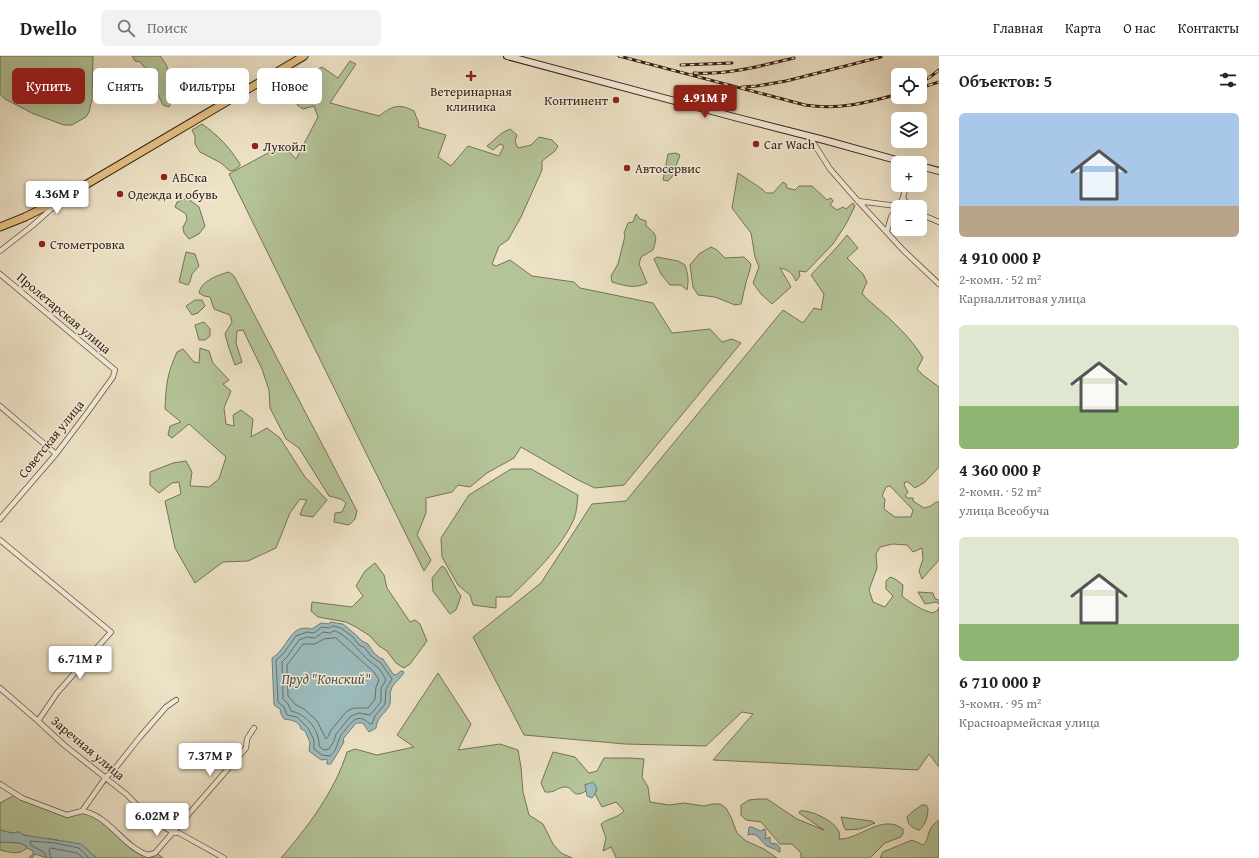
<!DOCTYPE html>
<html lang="ru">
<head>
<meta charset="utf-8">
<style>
  body { margin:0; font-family:"Gentium Book Plus",serif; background:#f2f2f2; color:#202124; height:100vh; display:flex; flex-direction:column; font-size:15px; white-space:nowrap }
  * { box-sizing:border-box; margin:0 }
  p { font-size:13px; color:#757577 }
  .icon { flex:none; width:22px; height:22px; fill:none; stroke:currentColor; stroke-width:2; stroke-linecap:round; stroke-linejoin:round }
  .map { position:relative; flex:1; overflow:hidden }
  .sheet { display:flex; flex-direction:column; background:#fff; width:320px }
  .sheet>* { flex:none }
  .hud { position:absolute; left:12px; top:12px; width:380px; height:36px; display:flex; gap:8px }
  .controls { position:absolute; left:891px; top:12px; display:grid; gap:8px }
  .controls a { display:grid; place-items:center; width:36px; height:36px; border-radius:6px; background:#fff; box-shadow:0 4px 16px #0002; font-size:20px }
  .price { position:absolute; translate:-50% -34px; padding:0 9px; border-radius:4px; background:#fff; color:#222; font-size:13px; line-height:26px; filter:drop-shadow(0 1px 2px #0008) }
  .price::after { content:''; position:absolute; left:50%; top:24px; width:12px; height:9px; margin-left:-6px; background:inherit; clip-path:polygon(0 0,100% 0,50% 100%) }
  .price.selected { background:#8f2418; color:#fff }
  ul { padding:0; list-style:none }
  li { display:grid; align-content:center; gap:8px; height:212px; padding:0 20px }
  li span { display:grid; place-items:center; height:124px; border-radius:6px; color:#555 }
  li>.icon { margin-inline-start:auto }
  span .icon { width:72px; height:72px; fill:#fffc; stroke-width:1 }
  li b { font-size:17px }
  h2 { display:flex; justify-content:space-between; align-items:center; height:48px; padding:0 20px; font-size:17px }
  .tag { padding:0 14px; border-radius:6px; background:#fff; box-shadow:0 4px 16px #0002; font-size:14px; line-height:36px }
  .tag.selected { background:#8f2418; color:#fff }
  header { display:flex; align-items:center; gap:24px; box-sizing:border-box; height:56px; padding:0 20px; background:#fff; border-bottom:1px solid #e0e0e0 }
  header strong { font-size:19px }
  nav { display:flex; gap:22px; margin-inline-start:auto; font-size:14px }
  .search { width:280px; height:36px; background:#f2f2f2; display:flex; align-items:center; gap:10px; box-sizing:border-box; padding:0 14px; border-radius:6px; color:#757577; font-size:15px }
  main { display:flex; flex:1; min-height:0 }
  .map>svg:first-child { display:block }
</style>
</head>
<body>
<header>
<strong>Dwello</strong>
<div class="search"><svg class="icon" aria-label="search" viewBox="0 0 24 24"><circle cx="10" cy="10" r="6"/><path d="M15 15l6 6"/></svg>Поиск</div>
<nav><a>Главная</a><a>Карта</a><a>О нас</a><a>Контакты</a></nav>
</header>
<main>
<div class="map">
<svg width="939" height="802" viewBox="0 0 939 802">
  <rect width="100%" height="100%" fill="#ede2c6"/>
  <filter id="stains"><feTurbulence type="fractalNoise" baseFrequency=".005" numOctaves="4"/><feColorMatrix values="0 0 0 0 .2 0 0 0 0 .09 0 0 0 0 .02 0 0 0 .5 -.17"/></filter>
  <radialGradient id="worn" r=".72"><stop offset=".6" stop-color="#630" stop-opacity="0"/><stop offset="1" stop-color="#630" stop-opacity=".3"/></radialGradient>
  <path fill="#b4c498" stroke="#757357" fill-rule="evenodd" d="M0,0H93L92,43L89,56L86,61L72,69H64L34,58L5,43L0,38Z
    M132,0H160C171,13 177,35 169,51L163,49L145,12L140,6L135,5Z
    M350,5L356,8L330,47L379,60C392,50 399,47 414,55L419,68L418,71L446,79L438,101L451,110L468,90L499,100L504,90L500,88L493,94L487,90L502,77L510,73L517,79L515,85L518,92L531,89L539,81L552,84L558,90L555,95L542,105V114L521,161L508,184L499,190L492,208L496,210L510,204L532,220L574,226L580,232L653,247L672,277L710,273L722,286L732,283L741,287L624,429L595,432L578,424L521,391L514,402L487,417L470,431L458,429L452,436L426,442V457L417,479L431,504L424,515L229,118L283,89L296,103L318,61L314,50L303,53L297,49L300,38L307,19L322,11L338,22Z
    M298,12V17L288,40L280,44L274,41L270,31L288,24L286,18L293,13Z
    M202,68C219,80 229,91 240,108V110L234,114L230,115L221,107L200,96L195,88V80L192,74Z
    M676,97L680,99L672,121L668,125L663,124L668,98Z
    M738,117L762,133L766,137H773L783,126L786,128L787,132L795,134L799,130H812L827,144L831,142L833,145L830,149L837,154L843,151L846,153L853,147L855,150L846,168L833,188L806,216L799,215L800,220L796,225C792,217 789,214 780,212L791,231L772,248L761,238L753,227L759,211L755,201L751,177L732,152Z
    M187,142L199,151L205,170L199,178L189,183L184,177L183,171L187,164L186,158L175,151L177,146Z
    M636,158L640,163L646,165V170C658,179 657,181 653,194L641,201L639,208L647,227C635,233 625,230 612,226L611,220L618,208L625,180L624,177L628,167L633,166Z
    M847,179L858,192L847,202L863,218L867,226L862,237C866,243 870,245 875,250C892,264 912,283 923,302L917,313L924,320L939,331V411L925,426L915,432L908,426H905L904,429L908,436L905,440L908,442H913V445L924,452L931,450L936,446H939V504L922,523L919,515L923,503L922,492L913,496L907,489L893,488L880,491L876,498L877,512L869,534L873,546L885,551L893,540L886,533V525L890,521L895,523L903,529L902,540C912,548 921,554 933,557L938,554L939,551V711L929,698L918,714L713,704L753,658L742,656L706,690L625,688L524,679L473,581L541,527L592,448L626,445L783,254L803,267L814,252L821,254L824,238L811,219L838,190ZM890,430L913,454L911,461H895L884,453L885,443L882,440L886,431Z
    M711,191L717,194L725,202L744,201L751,208C750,217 746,223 745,231C743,238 743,242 741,248L735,249L715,241L698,239L693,231L690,209L699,198Z
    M186,196L195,198L199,210L192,218L190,226L188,229L179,226Z
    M657,201L678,205L685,209C688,218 689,224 687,234L681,229H670L661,218L654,203Z
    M229,216L234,220L357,455L355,463L349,469L334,466L335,457L342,456L346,447L341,443L329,440L299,392L286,383L270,352L269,334L262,313L243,274L237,275L236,287L242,306L235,309L229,292L225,278L232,266L230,259L214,253L210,241L204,240L199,237C201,225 218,219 229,216Z
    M195,244H202L205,250L198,257L192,259L186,250Z
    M204,266L210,273V280L205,284H199L195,269Z
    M200,292L209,295L213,307L229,324L223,328L231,335L224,352L226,368L234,370L233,359L241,354L253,363L251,381L267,372L280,382L305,421L327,444L313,461L300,459L303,451L307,444L300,443L290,457L276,492L248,505L223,506L195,527L175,492L165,445L181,438L179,426L172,427L159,437L150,429V416L173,407L186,405L192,416L190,430L209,431L219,423L226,401L189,368L172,382L168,379L170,370L181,366L165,353C166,329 167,318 177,296L183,293L194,306L199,307Z
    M511,413H531L578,439C577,446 577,456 574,463C562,491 532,520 510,541H496V552L473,549L470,539L458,529L442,501L441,482L469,439Z
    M375,507L384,519L387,532L410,566L415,564L420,568L427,585L410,608L404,612L396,607L387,595L379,590L370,580L356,571L346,566L318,561L311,555L312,546L352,551L363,540L356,530L365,515Z
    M442,510L445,512L458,536L461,540L456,554L450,558L433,535L432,522Z
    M918,536L933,537L935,543L939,544V548L936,546L925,548Z
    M438,617L471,668L458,694L500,688L518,694L521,711L523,736L529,759L543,768L553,788L561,797L572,802H281C307,772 335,735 347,696L355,693L377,699L414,691L397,679Z
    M553,696L575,701L589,717L597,715L604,702H631L644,703L642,721L648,731L650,746L669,749L684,747L704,750L712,748H720L726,752L731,761L737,777L746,785L764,793L777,802H615L616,801L611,791L603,795L606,782L601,768C610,761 616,763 624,755L616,746L602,751L595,738L597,733L585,728L586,735C571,744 574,730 564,731C556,732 556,737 545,736L541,727Z
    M15,739L66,760L81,756L97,761L110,773L150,800L158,798L163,802H97L91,798L87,793C77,790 67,786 57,784C45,781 30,784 19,776L12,777L0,774V747Z
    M759,743H767L797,763L824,774L799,757L800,755C811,753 845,769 839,783C859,784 882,757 903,773V778L901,781L885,787L870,802H801V797L792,788H780L761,766L746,764L741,759V749L749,744Z
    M922,749H926L928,752C928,760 926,769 919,774C912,772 908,769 907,761L912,756Z
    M841,761L871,765L875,767L860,773L846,774L844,771Z
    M939,764V802H880L883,796L912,784L923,789C931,782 925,773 939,764Z
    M0,786L20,787L26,790L27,792C17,800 11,796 0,794Z"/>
  <path fill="#9cbcbd" stroke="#737e7a" d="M330,566L343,568L356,579L362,585L368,588L374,597L380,602L383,603L393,618L396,619L401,615L404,616C400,624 393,627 391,634C389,639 392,645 389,650C385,658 377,661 376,672L369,676L363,667H356L343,683L344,686L331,708H327V703L321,704L309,695L310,686L305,675L301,673C299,665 292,664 284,663L280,656L281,654L274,649L272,602C275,600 278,598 280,595C290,584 293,568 312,573L321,567L329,568Z
    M593,726C598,732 597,736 592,742L587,740L585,729Z
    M749,771H752L760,775L765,773L766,779L765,783L770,781V787L777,788L780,792V796H779C774,792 773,793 767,790C760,786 758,775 748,779Z
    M0,774L12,777L20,776L23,779L81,788C87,793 91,798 97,802H47L35,798L32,802H29L33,798V795L27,792L26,790L20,787L0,786Z"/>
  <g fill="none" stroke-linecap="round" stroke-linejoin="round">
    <path stroke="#696f6a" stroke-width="1" d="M333,570L341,572L353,581L359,589L365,592L371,600L381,607L392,623L386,633L385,648L375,660L372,668H370C358,657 353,664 345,674C344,676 340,679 340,681C337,688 336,696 330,700L322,699L314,693V684L308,672L297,661L287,659L284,651L278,646L276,604L283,598L296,580L307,576L314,577L322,571L329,572Z
      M334,575C344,576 360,596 367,603C370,606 374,608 377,611C381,614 384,620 386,624L381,632V646L370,659L359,657L351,660L336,678L334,685L329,693L324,694L319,690C320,674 306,658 291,655L288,648L283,643L282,606L287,601L299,584L307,581L315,582L323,576L330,577Z
      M336,582L374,616L379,624L376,631L375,643L368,652H354L347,655L331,674L328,681L326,683L317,665L304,653L296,649L288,640L287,609L303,588H315L324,583Z
      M46,802L45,797L31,789L30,785L55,787L79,792L89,802
      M51,802L49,794L51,792L77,797L83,802"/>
    <g stroke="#645242" stroke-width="6">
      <path id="street" d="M809,80L830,113L858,145L903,194L939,228
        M903,142L909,151
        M858,145L897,150
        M920,158L939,166
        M887,175L891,161L903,142L906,129
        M0,195L32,170L59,146
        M0,218L115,314L113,321L87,357L56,398L0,463
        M0,350L56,398
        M0,484L111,576L57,637L38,665
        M0,632L38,665L64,689L126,738L147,759L172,776L179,777L224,802
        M0,728L22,742L67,759L82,755L106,721L113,715L140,681L166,651L176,644
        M82,755C109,759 123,791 148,799L155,797L246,692L247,683L254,672"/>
    </g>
    <g stroke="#362216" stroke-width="8">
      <path id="secondary" d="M507,0L738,62L824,84L907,107
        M920,110L939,115"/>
    </g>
    <g stroke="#362216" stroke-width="9">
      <path id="primary" d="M0,171L25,161L65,141L304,0"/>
    </g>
    <use href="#street" stroke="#f3ecda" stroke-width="4.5"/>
    <use href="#secondary" stroke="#f3ecda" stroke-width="6"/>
    <use href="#primary" stroke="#e6c183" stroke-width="7"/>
    <g stroke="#362216" stroke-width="3">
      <path id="rail" d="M619,0L805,49C838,54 867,47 898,38
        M681,9L732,7
        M694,17C729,19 760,10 794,2
        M920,27L930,21L939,14
        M742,31L757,30L786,25L881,1
        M920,32L939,26"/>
    </g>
    <use href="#rail" stroke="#f3ecda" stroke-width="1.5" stroke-dasharray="4.5" stroke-linecap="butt"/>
  </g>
  <g fill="#8f2418" stroke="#f3ecda" stroke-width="1.5">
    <path d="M469 14h4v4h4v4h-4v4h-4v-4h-4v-4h4z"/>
    <circle cx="616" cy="44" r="4"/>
    <circle cx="756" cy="88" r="4"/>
    <circle cx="255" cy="90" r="4"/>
    <circle cx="627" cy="112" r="4"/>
    <circle cx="164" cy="121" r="4"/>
    <circle cx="120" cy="138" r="4"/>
    <circle cx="42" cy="188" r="4"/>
  </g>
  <g text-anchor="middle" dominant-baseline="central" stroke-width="3" stroke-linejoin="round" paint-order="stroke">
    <g font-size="13" fill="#362216" stroke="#f3ecda" text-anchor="start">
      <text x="471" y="35" text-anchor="middle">Ветеринарная<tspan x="471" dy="15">клиника</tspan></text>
      <text x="608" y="44" text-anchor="end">Континент</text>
      <text x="764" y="88">Car Wach</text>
      <text x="263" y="90">Лукойл</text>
      <text x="635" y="112">Автосервис</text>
      <text x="172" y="121">АБСка</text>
      <text x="128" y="138">Одежда и обувь</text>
      <text x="50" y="188">Стометровка</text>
    </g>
    <g font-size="13" fill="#362216" stroke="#f3ecda">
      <text transform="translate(64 257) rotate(40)">Пролетарская улица</text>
      <text transform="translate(51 383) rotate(-51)">Советская улица</text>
      <text transform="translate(88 692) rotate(40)">Заречная улица</text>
    </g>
    <g font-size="14" font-style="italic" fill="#555048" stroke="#f3ecda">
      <text x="326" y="623">Пруд "Конский"</text>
    </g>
  </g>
  <rect width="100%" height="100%" filter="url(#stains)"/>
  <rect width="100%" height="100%" fill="url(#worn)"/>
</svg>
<div class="controls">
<a><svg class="icon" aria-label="locate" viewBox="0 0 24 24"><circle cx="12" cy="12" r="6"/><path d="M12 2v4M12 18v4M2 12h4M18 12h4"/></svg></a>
<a><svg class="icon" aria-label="layers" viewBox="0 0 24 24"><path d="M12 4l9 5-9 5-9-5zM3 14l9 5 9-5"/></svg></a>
<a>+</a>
<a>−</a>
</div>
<b class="price selected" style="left:705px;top:63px">4.91M ₽</b>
<b class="price" style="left:57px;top:159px">4.36M ₽</b>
<b class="price" style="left:80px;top:624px">6.71M ₽</b>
<b class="price" style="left:210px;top:721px">7.37M ₽</b>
<b class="price" style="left:157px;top:781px">6.02M ₽</b>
<div class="hud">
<a class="tag selected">Купить</a>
<a class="tag">Снять</a>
<a class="tag">Фильтры</a>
<a class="tag">Новое</a>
</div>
</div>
<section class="sheet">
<h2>Объектов: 5<svg class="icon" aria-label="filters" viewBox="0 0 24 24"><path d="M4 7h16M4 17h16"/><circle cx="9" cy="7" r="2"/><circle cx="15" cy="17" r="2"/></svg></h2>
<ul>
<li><span style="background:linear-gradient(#a9c7e8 75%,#b9a48a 0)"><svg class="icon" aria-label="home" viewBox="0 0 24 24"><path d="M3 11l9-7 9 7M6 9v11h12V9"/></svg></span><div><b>4 910 000 ₽</b><p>2-комн. · 52 m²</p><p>Карналлитовая улица</p></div></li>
<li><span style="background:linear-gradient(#dfe7d0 65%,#8fb573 0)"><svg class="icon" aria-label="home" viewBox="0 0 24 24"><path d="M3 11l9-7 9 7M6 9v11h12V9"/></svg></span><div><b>4 360 000 ₽</b><p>2-комн. · 52 m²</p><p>улица Всеобуча</p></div></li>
<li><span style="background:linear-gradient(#dfe7d0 70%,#8fb573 0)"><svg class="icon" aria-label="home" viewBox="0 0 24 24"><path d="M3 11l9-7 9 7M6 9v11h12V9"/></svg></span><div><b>6 710 000 ₽</b><p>3-комн. · 95 m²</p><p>Красноармейская улица</p></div></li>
</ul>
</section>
</main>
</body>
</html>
